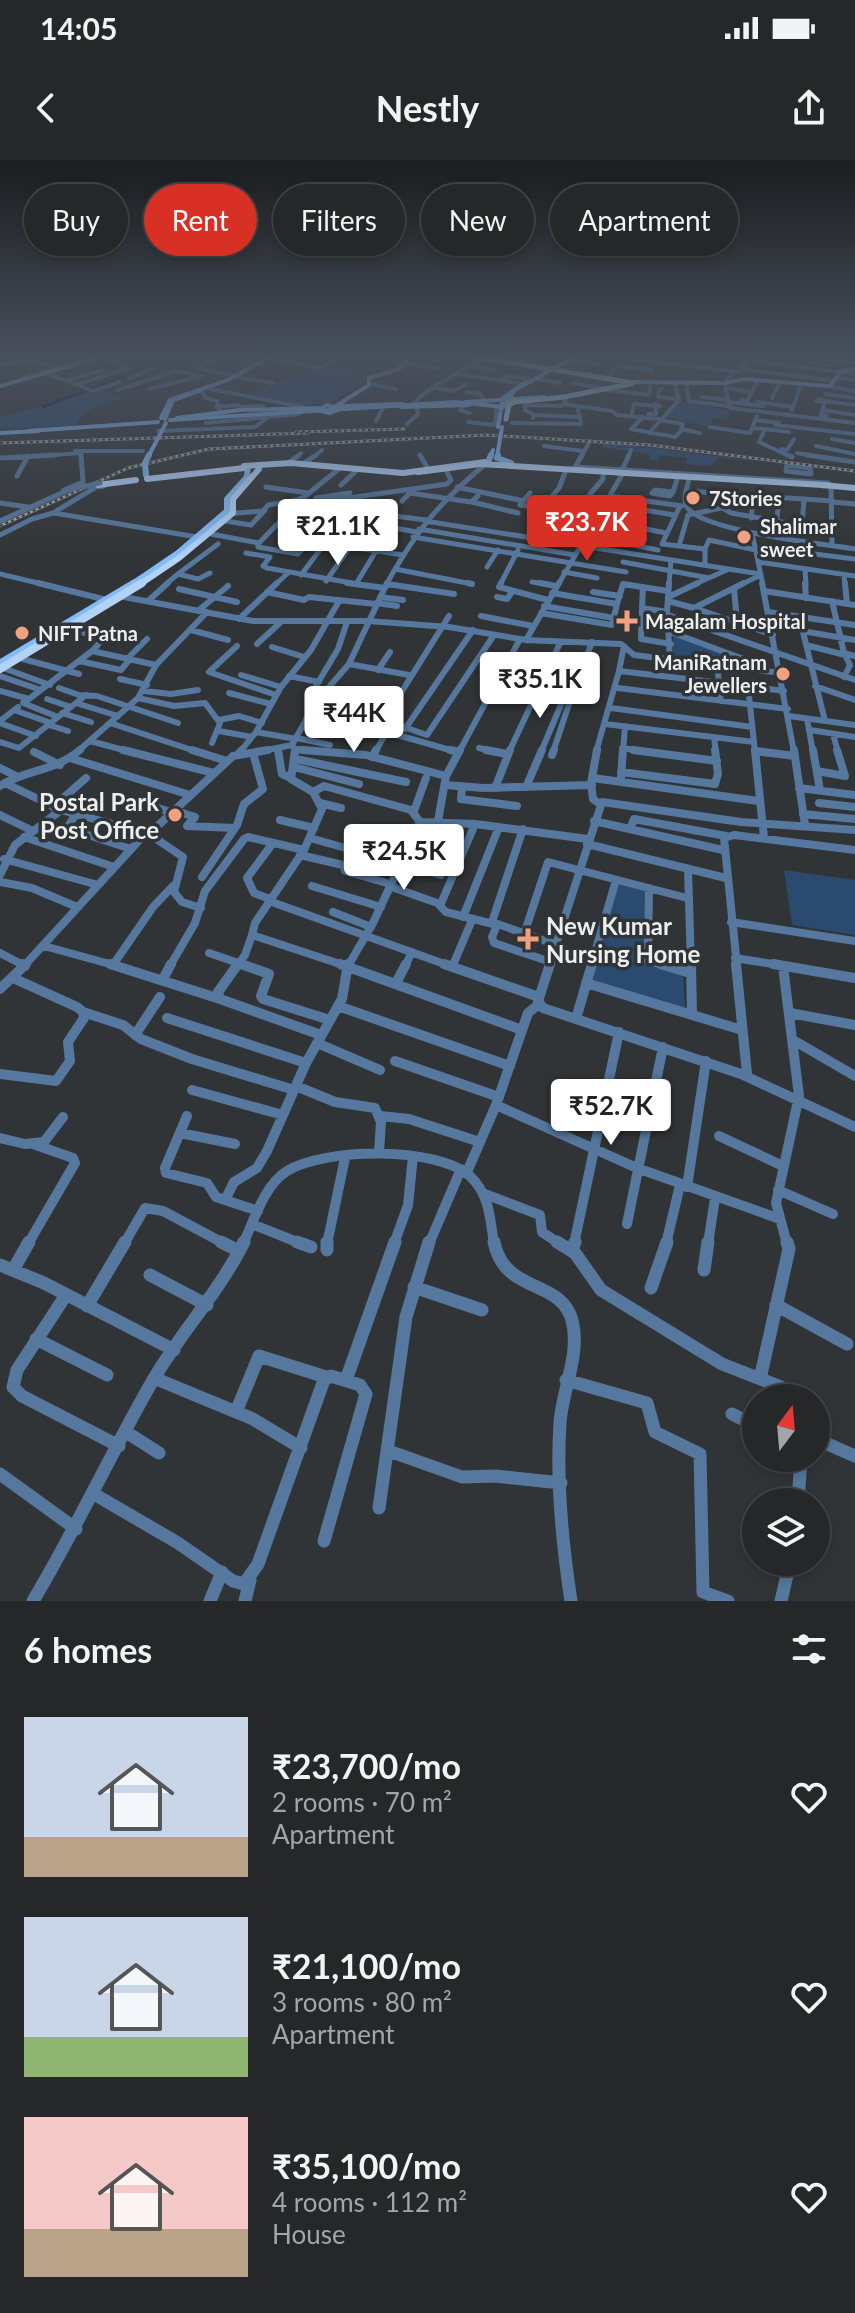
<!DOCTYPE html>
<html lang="en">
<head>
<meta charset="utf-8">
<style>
  body { margin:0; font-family:Lato,sans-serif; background:#313334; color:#f1f3f6; height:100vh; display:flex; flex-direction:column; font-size:30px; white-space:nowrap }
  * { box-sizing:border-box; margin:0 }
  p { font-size:26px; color:#a3a5a8 }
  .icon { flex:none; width:44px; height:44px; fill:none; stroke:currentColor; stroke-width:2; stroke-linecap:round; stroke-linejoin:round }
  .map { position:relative; height:1441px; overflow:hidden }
  .details { display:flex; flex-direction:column; background:#252728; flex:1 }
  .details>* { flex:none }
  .guide { position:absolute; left:24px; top:24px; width:808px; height:72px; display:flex; gap:16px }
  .needle { width:52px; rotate:16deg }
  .buttons { position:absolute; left:742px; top:1224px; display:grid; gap:16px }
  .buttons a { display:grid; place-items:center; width:88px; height:88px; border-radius:50%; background:#252728; box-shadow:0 4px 12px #0003,0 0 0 2px #424445; font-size:40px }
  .price { position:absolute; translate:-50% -68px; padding:0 18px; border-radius:8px; background:#fff; color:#222; font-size:26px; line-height:52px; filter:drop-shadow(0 2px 4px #0008) }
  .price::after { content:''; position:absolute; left:50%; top:48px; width:24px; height:18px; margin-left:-12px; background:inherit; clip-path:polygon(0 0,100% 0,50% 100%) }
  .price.on { background:#d93025; color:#fff }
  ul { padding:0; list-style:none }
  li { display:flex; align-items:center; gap:24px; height:200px; padding:0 24px }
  li span { display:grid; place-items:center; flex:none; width:224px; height:160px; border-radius:0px; color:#555 }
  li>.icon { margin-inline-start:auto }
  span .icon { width:96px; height:96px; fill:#fffc; stroke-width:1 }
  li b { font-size:34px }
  h2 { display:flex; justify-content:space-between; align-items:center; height:96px; padding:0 24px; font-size:34px }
  .pill { padding:0 28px; border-radius:36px; background:#252728; box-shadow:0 4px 12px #0003,0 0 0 2px #424445; font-size:28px; line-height:72px }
  .pill.on { background:#d93025; color:#fff }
  .status { display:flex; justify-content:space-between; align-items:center; height:56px; padding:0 40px; background:#252728; direction:ltr }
  .status svg { height:22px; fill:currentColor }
  header { display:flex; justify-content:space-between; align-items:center; height:104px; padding:0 24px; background:#252728; font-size:36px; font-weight:700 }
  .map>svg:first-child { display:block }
</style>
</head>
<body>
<div class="status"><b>14:05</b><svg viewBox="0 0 49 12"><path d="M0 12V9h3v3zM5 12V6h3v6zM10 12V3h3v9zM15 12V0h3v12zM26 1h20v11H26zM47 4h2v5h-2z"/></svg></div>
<header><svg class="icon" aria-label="back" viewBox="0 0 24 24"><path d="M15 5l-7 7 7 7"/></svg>Nestly<svg class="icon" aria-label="share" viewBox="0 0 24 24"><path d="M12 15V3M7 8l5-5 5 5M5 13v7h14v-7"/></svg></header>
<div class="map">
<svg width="855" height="1441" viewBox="0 0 855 1441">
  <rect width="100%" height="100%" fill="#313436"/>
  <path fill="#2a4a6f" d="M338,205L367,210L362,214L368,215L380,211L331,242L304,246L249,235L310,207L331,208Z
    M100,230L124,238C107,243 83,248 76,266L0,269V257Z
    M681,242L728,250L730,255L728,260L714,258L708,267L664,257Z
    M604,282L761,302L719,298L709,306L686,304L687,298L660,295L658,301L650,300L649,294L602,287Z
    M673,475L753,504V506L673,496Z
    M784,710L855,720V775L792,765Z
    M618,724L647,730L645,804L683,814L685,849L593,820Z"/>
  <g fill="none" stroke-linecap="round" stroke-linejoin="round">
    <path stroke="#001f43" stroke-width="3" d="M43,247L176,196"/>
    <path stroke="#56789e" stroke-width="4" d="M42,196L30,201L55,207
      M199,196L213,200L197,208L236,216
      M381,196L405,199
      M723,196L750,199
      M798,196L855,203
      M229,198L260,203
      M268,198L320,208L343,196
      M149,199L158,196
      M572,200L598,204
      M637,200L740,212
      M755,201L855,214
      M405,203L439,209
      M812,203L829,205
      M0,205L30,200
      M471,206L494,209L483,210
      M743,209L835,221
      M46,213L93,231L120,222
      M457,214L523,224
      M24,217L95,196
      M237,217L273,223
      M609,217L616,206L652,210
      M839,218L855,220
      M129,219L152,208
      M539,219L560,223
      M501,220L508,216L530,219
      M66,221L104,210
      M686,222L689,241L729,246
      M573,223L602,228
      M723,223L753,196
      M370,224L396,229
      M75,225L130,208L102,197
      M725,225L730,248L855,263
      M832,227L855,231
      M436,228L454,231L466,224
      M726,228L751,232
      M149,229L197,217
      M210,229L303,247
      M600,229L649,235L651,221
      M662,229H659L658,237L679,239
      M117,230L176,211L202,216
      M201,231L206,238L217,241L220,253
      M467,232L480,234L485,241
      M825,234L855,238
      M566,237L564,244L612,251L617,255L660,259
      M701,237L729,240
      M772,238L780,222
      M819,239L832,242L816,241Z
      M741,240L747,241L758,220
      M530,241L525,242V250L534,255
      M729,242L763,246
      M758,242L793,247
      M832,242L855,245
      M414,243L426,232L483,197
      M824,244L821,255L827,256
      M464,245L460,250L470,253
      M525,245L561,246
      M216,247L238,245
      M792,250L801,225
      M823,250L855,255
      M632,253L634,244L660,246
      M648,254H656V244
      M643,257L631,269L675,277L683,269
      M533,258L534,255L580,257
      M659,260L683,264L681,269L700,273
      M756,260L779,263
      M376,261L384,246
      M468,262L495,265L497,247
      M206,263L299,254L301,250
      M512,263L581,264L578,250
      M407,264L418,254L417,247
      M775,265L855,274
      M710,267L750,273L757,256
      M753,268L765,269L759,282L791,297
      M765,269L789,272
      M158,271L255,267L267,258L263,246L239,247
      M649,273L679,240L674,221
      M832,279L854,283
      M544,286L583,291
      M816,286L855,294
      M781,289L787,290L794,279
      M75,291H143
      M797,293L820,297
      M23,297L81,293V297
      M296,297L301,293
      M313,297L322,290
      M581,297L590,281
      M628,297L631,290"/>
    <path stroke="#56789e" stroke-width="5" d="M420,295L428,309
      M787,295L792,297
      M807,295L855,302
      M0,298L55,295
      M288,303L299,295
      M304,303L316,295
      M787,305L810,308L811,314L786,311Z
      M575,307L582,295
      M577,307L828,323
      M623,308L629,295
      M566,310L559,328L542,348L666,373
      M17,316L28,296
      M690,316C688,324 682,339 687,347C701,371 823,384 855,389
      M341,325L358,309
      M823,326H831L832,385
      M266,327L308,333
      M457,327L524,341
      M64,330L83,322L81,295
      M655,330L673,332L670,336L652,333Z
      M687,331L833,341
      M673,332L678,316
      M410,333L471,342L478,336
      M530,333L520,345L542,348
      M714,333L716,344L731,353L834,371
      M590,334L603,319V312
      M610,336L682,346
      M316,338L350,333
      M402,341L413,330
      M472,342L518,353
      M833,342L855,344
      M0,343L28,347
      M603,343L674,355
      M293,346L447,324L451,320L446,310
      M680,346L662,384L705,389V405
      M54,353L197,377
      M225,354L263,351L268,345L292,341
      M331,357L417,372
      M751,358L754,336
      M540,359L571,366L567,372
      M219,360L251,365L265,350
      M425,361L760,414
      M279,362L295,365
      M776,363L780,337
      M323,365L344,369L354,361
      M594,367L635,373L639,370
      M802,367L804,339
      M320,368L339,349L426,360
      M419,369L575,395
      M752,373L763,425
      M211,374L259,383L291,350L292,341L303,338L340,308
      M0,375L32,359L53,353L96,327L104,326
      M589,376L658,390
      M413,377L626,412
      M258,384V387L298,394L310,381L403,395
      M679,386L688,355L721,348
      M705,389L709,380L756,390
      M798,392L855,399
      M246,393L270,397L263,406L267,408L363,425
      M623,402L709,418
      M758,402L855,416
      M487,407L498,390
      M395,409L472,424
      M805,409L806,425
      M564,412L597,418
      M210,413L198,419L178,414L218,384
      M0,414L46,425
      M301,415L325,383
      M844,415L845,425
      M326,421L350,387
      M532,422L552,425
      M356,424L376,391
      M387,424L396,425
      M165,425L178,414
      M275,425L288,413
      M386,425C416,371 440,341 488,302
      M500,425L518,390
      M558,425L623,313
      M623,425H631
      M669,425L671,400
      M693,425L729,409
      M740,425L761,415"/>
    <path stroke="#56789e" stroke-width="6" d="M38,423L111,441
      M347,423L385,428
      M468,423L472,424
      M501,423L499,427L548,440
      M540,423L556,426
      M669,423L667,452L670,499
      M762,423L794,592
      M805,423L806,438
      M845,423L847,444
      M387,424L454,434
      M734,428L737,462
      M179,429L237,442
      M764,431L855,445
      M267,432L304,440L309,437L376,444
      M593,432L620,436
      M552,433L617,444L623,424L668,431
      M124,437L253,461H368L449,467L526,480L621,484L634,495L781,513
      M380,437L403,440
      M497,437L507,439L512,432
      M668,437L698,423
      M148,441L168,423
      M668,441L694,448L744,423
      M832,441L844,493L855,496
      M376,443L397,446
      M544,446L614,458
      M642,448L643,427
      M694,448L773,475
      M199,450L228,426
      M667,452L642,448L641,479L671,484
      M768,452L855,465
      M541,453L612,465L617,444
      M668,455L855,520
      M481,456L533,466
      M799,456L825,561
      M239,459L277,423
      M70,470L105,477L92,491L156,505
      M191,470L228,480
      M668,471L765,507
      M802,471L855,480
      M526,480L559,423
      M257,484L282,461
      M806,485L845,495L850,505L844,517
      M237,486L209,512L276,535
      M272,487L304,497
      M23,499L79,514
      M127,499L147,479
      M79,501L121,510L130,499
      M349,504L409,515
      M717,504L721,541
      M6,509L50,525
      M378,510L390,492
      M619,511L624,486
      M241,515L281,527
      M0,516L41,530
      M289,516L319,522
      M120,519L147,525
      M316,526L338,489L347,462
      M748,526L784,531
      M815,526L855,540
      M59,528L79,535L97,536L178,563
      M618,528L788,549
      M0,531L29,539L92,491
      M144,531L171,534L198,530
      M326,531L391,544
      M229,533L271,544
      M138,538L174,546L205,543L220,563L212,583
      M47,539L71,547
      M23,543L58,557
      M76,543L118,556
      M314,546L384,560L427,575L494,475
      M611,548L752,567
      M14,550L51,563
      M62,553L91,562
      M789,556L855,565
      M306,559L374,573
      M807,559L813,592
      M219,560L239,556L262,563
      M384,560L449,456
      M0,561L18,547
      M0,563L36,576
      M110,563L198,592
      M605,564L754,582
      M49,565L68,571
      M405,569L473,470
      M810,570L855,577
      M219,571L252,577
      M256,572L296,579
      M387,572L457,592
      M833,574L838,592
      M714,577L716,592
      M297,578L330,585
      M90,581L131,592
      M0,582L19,588L86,535
      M292,585L297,592
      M479,588L496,592
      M622,588L648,592
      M297,589L326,592
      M755,591L759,592
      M77,592L138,538L156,505L207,452
      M240,592L256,572L281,527L311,490L339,441
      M257,592L292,585L316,542L349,504L387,423
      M375,592L388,570
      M459,592L520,479
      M509,592L560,483
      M541,592L565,535H572L592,482
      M553,592L572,535
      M596,592L619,511L748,526L755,592
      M623,592L625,566"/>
    <path stroke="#56789e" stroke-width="8" d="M123,590L214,613
      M192,590L227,601
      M278,590L282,614L291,618
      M295,590L291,619L313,632L322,649L304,690L255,763L252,775L346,806
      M303,590L366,595L446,616
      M450,590L459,592
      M486,590L507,594
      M597,590L591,623L593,639L600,644
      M633,590L717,601
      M755,590L764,678
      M794,590L805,665
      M813,590L820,630
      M755,591L795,596
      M34,592L60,605
      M238,594L242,590
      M552,595L554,590
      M372,597L376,590
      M70,598L190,635
      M296,599L406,622
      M294,607L359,624
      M0,608L16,616
      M817,611L845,616L837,590
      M621,612L715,624L718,614L715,590
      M621,617L623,590
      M593,618L758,641
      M5,623L61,650L149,674L233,596L268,590
      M445,625L484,628L592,625
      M0,626C28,608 52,613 80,590
      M462,627L461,639L517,646
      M526,627L542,590
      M495,628L510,590
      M799,628L855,635
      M313,632L324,626L411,650L420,662
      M320,643L341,648
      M819,643L855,647
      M145,644L174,653
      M53,647L86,618
      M176,651L195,657L187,666L235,668
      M414,651L426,618
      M76,654L67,668L131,689
      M803,654L855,659
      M0,655L33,671
      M280,660L314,668
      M438,661L446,616L460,590
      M594,661L723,690
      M475,664L440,746L446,752L493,764
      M523,669L492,762L557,785
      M630,669L634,659L726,676
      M149,674L183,697L174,732L182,742L201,748
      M24,677L114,707
      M310,678L441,715
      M587,684L726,718
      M300,695L343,705L345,711L390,724
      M4,699L98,725
      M688,709L691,806
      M0,715L15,685L61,650
      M202,717L237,665L244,644L263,629L253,593
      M0,722L32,728L77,747
      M312,726L381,747
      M389,726L440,744
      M649,728L648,801L667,806
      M270,739L254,733L247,718L273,683
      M269,741L450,806
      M333,752L371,767
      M463,757L499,667
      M731,762L855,781
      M497,765L492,777L494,783L551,802
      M524,774L548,702L687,738
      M44,786L117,806
      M0,793L25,806
      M209,793L247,806
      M735,798L785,806
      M113,805L153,747L173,726
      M453,805L472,760
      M24,806L145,674
      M170,806L195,763L205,731L244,679L248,677L304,690
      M237,806L245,795L252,775
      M348,806L373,763L420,662L475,664L588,679
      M405,806L412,792
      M549,806L602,642L741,662L855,670
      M591,806L616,720
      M737,806L724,678L734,675L855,690"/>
    <path stroke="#56789e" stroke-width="10" d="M22,804L25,806
      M110,804L220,839
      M238,804L218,832L220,839L321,875
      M241,804L269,814L261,836L263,839L330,860
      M340,804L522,870
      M444,804L539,837
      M550,804L538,841L543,848L741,914L855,967
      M660,804L690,813
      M691,804L692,855
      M736,804L747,914
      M773,804L855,818
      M783,806L799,936L776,1043L787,1084
      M163,819L171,804
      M396,823L406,804
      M586,823L742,870
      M0,829L26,804
      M338,846L510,906
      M83,852L123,865L141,879L192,899L294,930
      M790,853L855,865
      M167,858L306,903
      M576,859L592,804
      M135,875L160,837
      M793,880L855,916
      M317,883L380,910
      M395,901L499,937
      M0,914L56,921L70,901L68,882L84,858L83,852L77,847L13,818
      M296,926L335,942L375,948L381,962L379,993
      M192,930L283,955
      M496,945L637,1008L780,1059
      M187,956L165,1008L166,1013L207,1023L216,1037L258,1051
      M380,956L409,959L480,982
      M180,973L235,984
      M719,976L783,1006
      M0,978L25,984L44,982L63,957
      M467,1012L496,945L528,853L539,844
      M687,1027L706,901
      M778,1030L833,1054
      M485,1034L540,1055L542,1072L560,1084
      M225,1040L234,1022L257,1008L267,991L306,903L342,839L348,804
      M252,1064L302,1084
      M627,1064L663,887
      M28,1084L75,1003L73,998L33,984
      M124,1084L145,1048L163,1051L225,1084
      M243,1084C254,1061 264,1025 287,1011C324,988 437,986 470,1016C490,1035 490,1059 494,1084
      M327,1084L345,998
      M394,1084L408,1045L413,996
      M429,1084L461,1009
      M574,1084L619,872
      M666,1084L680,1025
      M708,1084L715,1038"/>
    <path stroke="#56789e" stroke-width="13" d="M221,1082L239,1091
      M297,1082L311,1087
      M494,1082C505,1135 560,1118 572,1160C581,1194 562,1230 560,1263C556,1323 562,1382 571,1441
      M557,1082L575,1093L601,1130L722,1204L781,1227L788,1238
      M327,1090V1082
      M572,1090L575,1082
      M0,1105L44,1123L174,1190
      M13,1110L29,1082
      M704,1110L708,1082
      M150,1115L207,1145
      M414,1127L482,1150
      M651,1128L667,1082
      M66,1135L17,1210L13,1227L22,1236L119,1286
      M776,1145L847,1184
      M87,1146L125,1082
      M36,1179L107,1215
      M154,1218L253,1259L301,1288
      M760,1219L789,1089L787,1082
      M346,1220L395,1082
      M566,1220L647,1243L655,1272L700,1294L703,1432L728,1441
      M236,1252L259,1196L326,1217
      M732,1254L756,1266
      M126,1272L159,1293
      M816,1279L855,1296
      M389,1291L462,1317L495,1316L561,1323
      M0,1314L76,1369
      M94,1334L178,1383L233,1421L244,1424L258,1404L324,1220L331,1216L360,1225L366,1234L324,1381
      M798,1342L801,1298
      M379,1348L406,1157L429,1082
      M33,1441C76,1369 111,1293 153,1220C181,1172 219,1132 244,1082
      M210,1441L222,1412
      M245,1441L250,1420
      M781,1441L790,1402"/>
    <path stroke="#83baf9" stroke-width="4" d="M633,222L721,223
      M725,223L744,219L827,226
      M0,226L105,196
      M830,226L840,212L855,209
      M465,242L544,237
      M327,245L340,249L330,253L318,250Z
      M336,246L369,225V218L399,209L410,196
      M339,246L403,244
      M401,247L469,245
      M161,258L170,240L228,220L271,196
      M177,258L240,250L319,248
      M498,267L503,238L525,222
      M0,273L38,271
      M490,297L493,290"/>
    <path stroke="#83baf9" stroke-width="6" d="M488,302L491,295
      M131,425L178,393L227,351V339L247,317L248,306"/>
    <path stroke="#83baf9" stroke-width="7" d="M0,503L134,423"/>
    <path stroke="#b2d2f8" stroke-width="5" d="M472,196L633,223
      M564,237L630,224"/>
    <path stroke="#b2d2f8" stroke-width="6" d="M244,306L291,303L403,313L485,302
      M98,325L136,320
      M823,325L855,328"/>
    <g stroke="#a2a4a6" stroke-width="3">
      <path id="rail" d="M296,272L404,269
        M0,283L308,273
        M0,366L128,308L209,289L486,275L650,285L855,311"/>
    </g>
    <use href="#rail" stroke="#313436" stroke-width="2" stroke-dasharray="3" stroke-linecap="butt"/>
    <path stroke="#56789e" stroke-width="5" d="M0,361L68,330L100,323"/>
    <path stroke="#83baf9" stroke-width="4" d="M165,259L173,240L199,231
      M170,260L455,242L504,247L515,230L576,196
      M28,271L158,262
      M148,297L166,263
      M497,297L502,267"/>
    <path stroke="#83baf9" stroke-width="6" d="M498,295L497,298L511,303
      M146,315L145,303L149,295"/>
    <path stroke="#b2d2f8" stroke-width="5" d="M506,259L509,245L514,242L564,237"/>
    <path stroke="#b2d2f8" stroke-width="6" d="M418,312L480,304L823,325
      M147,319L244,308
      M139,425L179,398L233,353V339L259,309"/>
    <path stroke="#b2d2f8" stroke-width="8" d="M0,509L142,423"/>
  </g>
  <linearGradient id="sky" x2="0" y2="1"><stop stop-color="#1b1d1e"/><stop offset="0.49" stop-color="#48505d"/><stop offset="1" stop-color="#48505d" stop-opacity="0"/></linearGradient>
  <rect width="855" height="398" fill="url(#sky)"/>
  <g fill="#f2a07f" stroke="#313436" stroke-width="3">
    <circle cx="693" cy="338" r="8"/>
    <circle cx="744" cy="377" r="8"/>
    <path d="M623 449h8v8h8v8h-8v8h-8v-8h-8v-8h8z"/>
    <circle cx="22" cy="473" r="8"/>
    <circle cx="783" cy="514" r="8"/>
    <circle cx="175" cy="655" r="8"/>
    <path d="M524 767h8v8h8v8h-8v8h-8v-8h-8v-8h8z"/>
  </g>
  <g text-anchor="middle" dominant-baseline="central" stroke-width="7" stroke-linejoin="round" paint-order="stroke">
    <g font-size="20" font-weight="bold" fill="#eceeef" stroke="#313436" text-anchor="start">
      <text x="709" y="338">7Stories</text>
      <text x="760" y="366">Shalimar<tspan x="760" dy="23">sweet</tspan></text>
      <text x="645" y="461">Magalam Hospital</text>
      <text x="38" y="473">NIFT Patna</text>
      <text x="767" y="502" text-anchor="end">ManiRatnam<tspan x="767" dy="23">Jewellers</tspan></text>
    </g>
    <g font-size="24" font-weight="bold" fill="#eceeef" stroke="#313436" text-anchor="end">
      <text x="159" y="641">Postal Park<tspan x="159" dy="28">Post Office</tspan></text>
      <text x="546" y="765" text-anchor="start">New Kumar<tspan x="546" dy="28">Nursing Home</tspan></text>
    </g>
  </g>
</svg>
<div class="buttons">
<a><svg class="needle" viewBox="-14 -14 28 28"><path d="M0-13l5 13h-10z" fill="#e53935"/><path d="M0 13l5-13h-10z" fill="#a3a5a8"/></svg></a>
<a><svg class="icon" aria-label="layers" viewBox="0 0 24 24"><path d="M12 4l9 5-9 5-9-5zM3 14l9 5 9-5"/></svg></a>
</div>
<b class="price on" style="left:587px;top:403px">₹23.7K</b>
<b class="price" style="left:338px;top:407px">₹21.1K</b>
<b class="price" style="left:540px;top:560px">₹35.1K</b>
<b class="price" style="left:354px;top:594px">₹44K</b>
<b class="price" style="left:404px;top:732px">₹24.5K</b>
<b class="price" style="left:611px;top:987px">₹52.7K</b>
<div class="guide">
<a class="pill">Buy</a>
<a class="pill on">Rent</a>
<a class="pill">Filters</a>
<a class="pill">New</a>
<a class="pill">Apartment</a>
</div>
</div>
<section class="details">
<h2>6 homes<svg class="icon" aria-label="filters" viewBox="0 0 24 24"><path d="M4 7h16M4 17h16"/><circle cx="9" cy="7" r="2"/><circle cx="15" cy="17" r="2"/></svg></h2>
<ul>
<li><span style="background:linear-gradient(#c9d6e8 75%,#b9a48a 0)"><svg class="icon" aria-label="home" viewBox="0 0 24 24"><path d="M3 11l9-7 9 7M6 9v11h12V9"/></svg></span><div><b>₹23,700/mo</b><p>2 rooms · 70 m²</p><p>Apartment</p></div><svg class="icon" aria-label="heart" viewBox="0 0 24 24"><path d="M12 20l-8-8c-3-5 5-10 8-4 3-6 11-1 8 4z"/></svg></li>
<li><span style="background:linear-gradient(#c9d6e8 75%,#8fb573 0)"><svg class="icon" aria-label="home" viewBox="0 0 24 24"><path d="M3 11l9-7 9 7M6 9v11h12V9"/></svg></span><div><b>₹21,100/mo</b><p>3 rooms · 80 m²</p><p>Apartment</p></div><svg class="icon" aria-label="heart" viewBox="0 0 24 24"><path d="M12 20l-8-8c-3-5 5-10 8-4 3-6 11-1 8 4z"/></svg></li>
<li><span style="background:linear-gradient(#f6c9c9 70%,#b9a48a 0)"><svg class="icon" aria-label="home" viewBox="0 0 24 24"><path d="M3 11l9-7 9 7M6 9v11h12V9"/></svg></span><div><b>₹35,100/mo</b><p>4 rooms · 112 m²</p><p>House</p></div><svg class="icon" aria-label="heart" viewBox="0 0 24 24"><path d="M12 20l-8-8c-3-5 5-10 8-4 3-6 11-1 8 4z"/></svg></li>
</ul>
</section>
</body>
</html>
